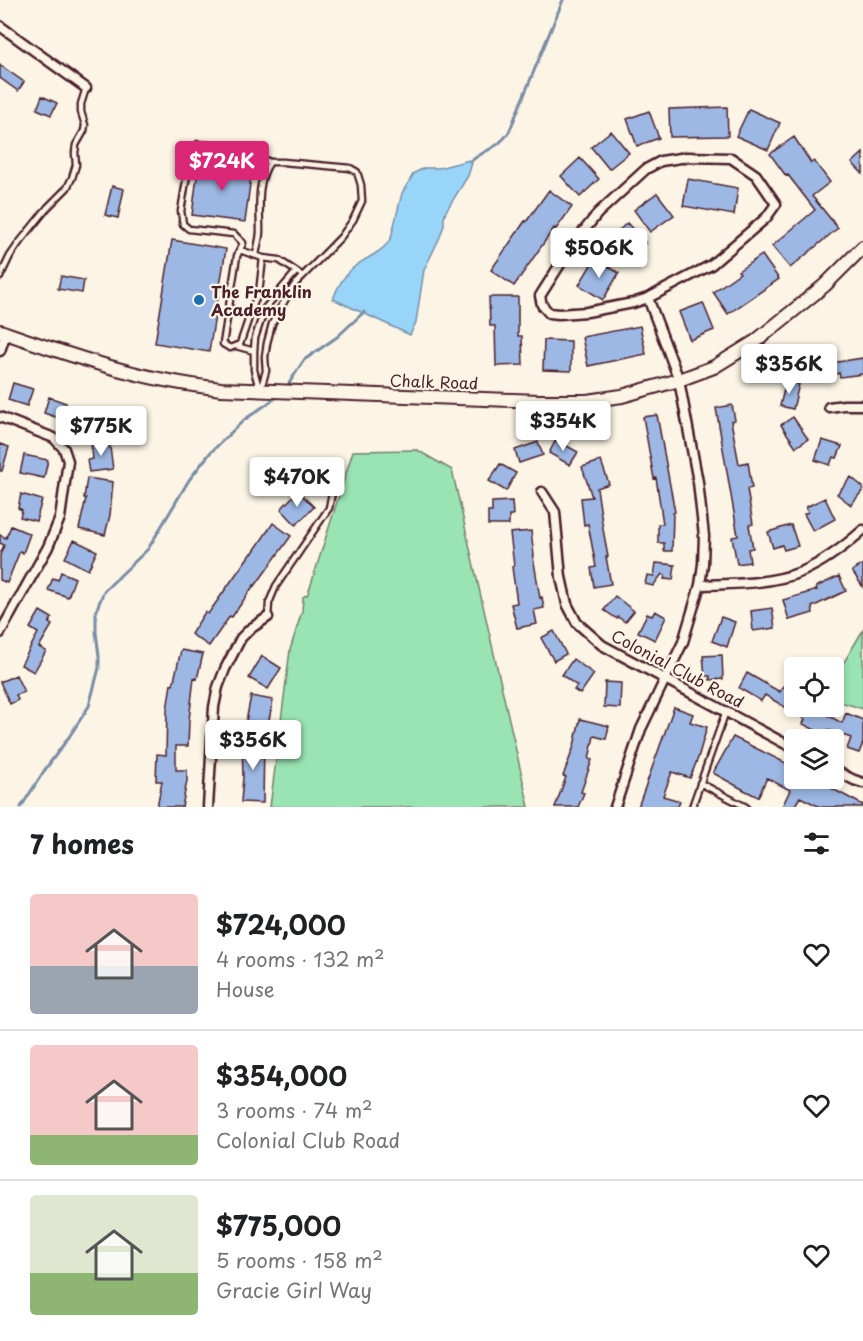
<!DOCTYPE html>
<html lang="en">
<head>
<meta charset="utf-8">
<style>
  body { margin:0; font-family:"Playpen Sans",sans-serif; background:#f2f2f2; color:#202124; height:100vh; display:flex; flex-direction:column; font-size:22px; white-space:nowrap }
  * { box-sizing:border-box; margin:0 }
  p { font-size:20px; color:#757577 }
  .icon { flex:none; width:33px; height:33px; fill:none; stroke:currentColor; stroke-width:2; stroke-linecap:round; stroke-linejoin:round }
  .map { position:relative; height:807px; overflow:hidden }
  .drawer { display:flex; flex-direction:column; background:#fff; flex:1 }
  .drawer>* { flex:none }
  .controls { position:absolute; left:784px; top:657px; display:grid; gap:12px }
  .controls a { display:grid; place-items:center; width:60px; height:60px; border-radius:6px; background:#fff; box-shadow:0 3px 9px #0003; font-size:30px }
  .price { position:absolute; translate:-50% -51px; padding:0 14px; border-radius:6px; background:#fff; color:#222; font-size:20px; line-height:39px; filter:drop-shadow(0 2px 3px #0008) }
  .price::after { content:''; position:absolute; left:50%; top:36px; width:18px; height:14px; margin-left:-9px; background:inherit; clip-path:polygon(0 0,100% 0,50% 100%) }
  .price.active { background:#db2777; color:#fff }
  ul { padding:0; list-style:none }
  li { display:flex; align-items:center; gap:18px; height:150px; padding:0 30px }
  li+li { border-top:2px solid #e0e0e0 }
  li span { display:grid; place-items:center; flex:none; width:168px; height:120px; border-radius:6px; color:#555 }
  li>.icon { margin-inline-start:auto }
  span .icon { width:72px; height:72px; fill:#fffc; stroke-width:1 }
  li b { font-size:26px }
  h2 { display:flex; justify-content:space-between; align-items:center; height:72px; padding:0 30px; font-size:26px }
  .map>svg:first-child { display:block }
</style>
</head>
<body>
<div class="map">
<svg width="863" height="807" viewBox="0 0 863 807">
  <rect width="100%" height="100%" fill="#fcf5e5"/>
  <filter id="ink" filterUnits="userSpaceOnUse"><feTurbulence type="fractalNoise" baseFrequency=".0167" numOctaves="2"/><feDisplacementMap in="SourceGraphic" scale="12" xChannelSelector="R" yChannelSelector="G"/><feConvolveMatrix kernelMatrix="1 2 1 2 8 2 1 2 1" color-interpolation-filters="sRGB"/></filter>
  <g filter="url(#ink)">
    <path fill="#9ae3b2" stroke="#72816e" stroke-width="1.5" d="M417,450L452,470L529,807H270L290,650L302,611L303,597L308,594L353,451Z
      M863,630V709L834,700V679Z"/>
    <path fill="#98d5f8" stroke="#798ca6" stroke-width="1.5" d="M469,160L472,163L468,176L446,211L444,218V225L440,237L424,270L416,322L410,335L333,299C337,288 344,275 354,267C366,257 383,253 391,238L402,193L414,173L424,168H439Z"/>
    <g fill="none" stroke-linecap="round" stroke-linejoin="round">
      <path stroke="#798ca6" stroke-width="3" d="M470,162C485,149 498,149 509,132L563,0
        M286,388L304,360L337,337L364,312
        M21,807L44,771L69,737L89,706L99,668V656L96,632V611L104,591L148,549L189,480L210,453L244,420L280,395"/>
    </g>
    <path fill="#9db8e4" stroke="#4a1f2b" stroke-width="1.5" d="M0,65L24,82L18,91L0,78Z
      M42,96L57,103L51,115L37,109Z
      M727,107L728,136L670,137L669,109Z
      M749,109L780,123L768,150L736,136Z
      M649,111L659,138L637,146L627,119Z
      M611,131L629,153L609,169L591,147Z
      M794,137L811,163L814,161L830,182L812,196L838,228L790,268L772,246L815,210L788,175L786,176L770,154Z
      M863,153V174L852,163Z
      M580,158L599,179L580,197L561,176Z
      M199,161L252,169L245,222L192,215Z
      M688,179L738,188L734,215L683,206Z
      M112,186L124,189L118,218L105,215Z
      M549,190L572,207L556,229L554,228L514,286L491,270L525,221L526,222Z
      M657,193L674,215L650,232L634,210Z
      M627,223L646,243L625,263L605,243Z
      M172,240L226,249L209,352L155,343Z
      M762,255L779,279L728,314L713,292L740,273L738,271Z
      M595,258L619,273L603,300L579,285Z
      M61,276L84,280L82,293L58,289Z
      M489,297H518V336H522L523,365L496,366L495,326H490Z
      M703,303L714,330L690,340L679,312Z
      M640,326L646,354L588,366L582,337Z
      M544,340L571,341V371L543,370Z
      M863,358V374L840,377L839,373L815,380L814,375L805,378L802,367L824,361L825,364Z
      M786,381L799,384L793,409L780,406Z
      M13,383L33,389L27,406L8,400Z
      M49,397L66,403L61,419L44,413Z
      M732,405L735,420L731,421L739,464L748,462L752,488L747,489L753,524L749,525L753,548L748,549L750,562L737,564L732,537L738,536L716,408Z
      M85,414L99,431L87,440L74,423Z
      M657,415L675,512L673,513L672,551H664V543H658V524H663L656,478L654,479L643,417Z
      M793,417L808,439L796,447L781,425Z
      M109,440L113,469L89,472L87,460L93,459L91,443Z
      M556,440L578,452L570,465L549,453Z
      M822,440L842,446L837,458L833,457L830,465L815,460Z
      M538,442L543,455L519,463L515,450Z
      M0,444L9,447L2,471H0Z
      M24,455L48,460L44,478L20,473Z
      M601,461L609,484L597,488L603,529L608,557H606L611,584L594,587L591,568L596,567L588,524L584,525L581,498L592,497L582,467Z
      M319,462L331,470L319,490L301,480L310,465L315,468Z
      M500,464L516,473L506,491L489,481Z
      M851,477L863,487V490L851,505L837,494Z
      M87,478L113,482L110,515L105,535L79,529L86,498H84Z
      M298,491L314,507L296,525L281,509Z
      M21,494L42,500L36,521L20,517L22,510L18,508Z
      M825,498L835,519L813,531L804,514L808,512L806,507Z
      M512,501L513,515H509V525H488V512H492V502Z
      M273,523L291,536L255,586L254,585L232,617L230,616L209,646L191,634L205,612L208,614L251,553L252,554Z
      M791,525L798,546L784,550L782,545L773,548L768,532Z
      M11,526L30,534L23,553L20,551L7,583L0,580V555L4,545L0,543V535L6,538Z
      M531,531L534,556H533L540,598L542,597L544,608L534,610L537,624L517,628L511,604L517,603L512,567L514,566L510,533Z
      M74,540L97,551L88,570L65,558Z
      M656,563L675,565L673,580L664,579L665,576L662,574L653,586L645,584L647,575L654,576Z
      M863,564V587L852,571Z
      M61,572L75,578L68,597L48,590L53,578L58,580Z
      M839,576L846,591L812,607L813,613L789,620L783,600L817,590L816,587Z
      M615,596L634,611L625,622L618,617L617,619L604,610Z
      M772,608L775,628L753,631L751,611Z
      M40,611L52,618L49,623L52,625L39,647L46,651L34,672L21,665L38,633L30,628Z
      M655,611L666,617L655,640L638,632L647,614L652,616Z
      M721,617L735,622L727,647L712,641Z
      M554,631L566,654L554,661L541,638Z
      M181,650L203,654L197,679L194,678L189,720L188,746H176V770H187V781L182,807H157L162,781H156L157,754L166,755L167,710L171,684L173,685Z
      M722,655L723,679L710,680V676H705L703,656Z
      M262,656L281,668L268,689L249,678Z
      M573,659L594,674L580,694L574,690L577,686L562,675Z
      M747,673L780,692L783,686L795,693V706H810L842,723L846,713L863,720V743L859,753L847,749L851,738L828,730L825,735L803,724L805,719L765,695L761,701L739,688Z
      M16,675L24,692L16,695L18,700L10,704L0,682Z
      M605,682L621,683L620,708L604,707Z
      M251,696L273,700L268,725L246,721Z
      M674,707L693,714L690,722L707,727L698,758L690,778L672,772L663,796L680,801L678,807H638Z
      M580,719L609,726L606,739L594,736L589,759L592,760L581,792L584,793L578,807H555L566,777L563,776L574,746Z
      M733,737L792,766L786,778H812L863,805V807H820L800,797L794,807H782L790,790L767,778L758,797L744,790L713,773Z
      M242,740H264L263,803L241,802L243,777Z"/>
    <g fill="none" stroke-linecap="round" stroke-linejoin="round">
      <g stroke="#4a1f2b" stroke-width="9">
        <path id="lane" d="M240,250L263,258L279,260L303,276
          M256,255C257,247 260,239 260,231C260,208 256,182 270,162H283L350,168L357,172L361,185L362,201L353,220L341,237L295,284L279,310L272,324L267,343L265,357L266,371L261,388
          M263,258L259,293L254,303L240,344L230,348L223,344L237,256L243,243L234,234L189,229L183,224L181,211L190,157L198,144C223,145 247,152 270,162
          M0,277L10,256L19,243L48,207L67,188L72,178L76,165L75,153L76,145L84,131L85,125L81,112V104L86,88
          M236,346L254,351
          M259,388L254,370V351L255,338L265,308L296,272
          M268,617L269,603L276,586L329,508L333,488
          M700,783L746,807
          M692,807L726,711"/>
      </g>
      <g stroke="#4a1f2b" stroke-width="13">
        <path id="street" d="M0,26L86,88
          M687,157L731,158L756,175L776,204L766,218L711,265L648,298L633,303L587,312L559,314L549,313L542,305L540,296L571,247L598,213L646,169L661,161Z
          M0,351L6,333
          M829,407L844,405H863
          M0,417L54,438L64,449L68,461L60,518L48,547L0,633
          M542,492L555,512L561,577L567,604L577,623L602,645L795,749
          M700,585C732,584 771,584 801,572C824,562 845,546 863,530
          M834,770L854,780L863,783
          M208,807L214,707L218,687L225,669L241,638L250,629L268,617
          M615,807L641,729L683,642L700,585L703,564L704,536L698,482L679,380L648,298"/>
      </g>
      <g stroke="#4a1f2b" stroke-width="16">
        <path id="secondary" d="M0,331C43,346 85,361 129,372C159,380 190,385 221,389L539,401H587L622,396L679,380L714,367L756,341L825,285L863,247"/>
      </g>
      <use href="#lane" stroke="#fcf5e5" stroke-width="4.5"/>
      <use href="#street" stroke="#fcf5e5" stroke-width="8"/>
      <use href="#secondary" stroke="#fcf5e5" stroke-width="12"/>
    </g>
  </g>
  <circle fill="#1f6fb2" stroke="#fcf5e5" stroke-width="2" cx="199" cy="300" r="6"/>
  <g text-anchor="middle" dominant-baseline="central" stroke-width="4.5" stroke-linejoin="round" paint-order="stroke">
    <g font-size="16" font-weight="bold" fill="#4a1f2b" stroke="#fcf5e5" text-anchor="start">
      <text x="211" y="291">The Franklin<tspan x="211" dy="18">Academy</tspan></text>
    </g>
    <g font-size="16" fill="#4a1f2b" stroke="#fcf5e5">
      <text transform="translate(434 381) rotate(2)">Chalk Road</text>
      <text transform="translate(678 668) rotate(28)">Colonial Club Road</text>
    </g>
  </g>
</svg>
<div class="controls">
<a><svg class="icon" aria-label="locate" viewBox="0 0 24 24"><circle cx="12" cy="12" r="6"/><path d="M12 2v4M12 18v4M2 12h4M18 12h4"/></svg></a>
<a><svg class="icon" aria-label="layers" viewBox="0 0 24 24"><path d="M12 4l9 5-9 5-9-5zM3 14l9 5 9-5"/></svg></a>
</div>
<b class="price active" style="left:222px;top:192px">$724K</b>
<b class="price" style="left:599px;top:279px">$506K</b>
<b class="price" style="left:789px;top:395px">$356K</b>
<b class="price" style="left:563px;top:452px">$354K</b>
<b class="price" style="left:101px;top:457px">$775K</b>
<b class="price" style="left:297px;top:508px">$470K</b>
<b class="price" style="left:253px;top:771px">$356K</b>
</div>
<section class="drawer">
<h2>7 homes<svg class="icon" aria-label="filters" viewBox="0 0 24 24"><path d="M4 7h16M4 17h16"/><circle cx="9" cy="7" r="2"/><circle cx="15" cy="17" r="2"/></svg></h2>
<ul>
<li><span style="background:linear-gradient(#f6c9c9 60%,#9aa5b1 0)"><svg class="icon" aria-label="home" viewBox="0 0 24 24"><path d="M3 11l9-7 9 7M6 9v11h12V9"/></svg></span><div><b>$724,000</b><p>4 rooms · 132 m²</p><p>House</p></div><svg class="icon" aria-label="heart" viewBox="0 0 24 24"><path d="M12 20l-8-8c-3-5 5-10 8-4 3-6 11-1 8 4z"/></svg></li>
<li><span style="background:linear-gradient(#f6c9c9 75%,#8fb573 0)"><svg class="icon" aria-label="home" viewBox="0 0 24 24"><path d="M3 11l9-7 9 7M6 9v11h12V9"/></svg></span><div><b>$354,000</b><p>3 rooms · 74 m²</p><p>Colonial Club Road</p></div><svg class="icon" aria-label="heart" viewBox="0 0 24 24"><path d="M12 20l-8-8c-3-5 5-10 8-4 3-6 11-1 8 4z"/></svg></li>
<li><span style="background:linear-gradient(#dfe7d0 65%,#8fb573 0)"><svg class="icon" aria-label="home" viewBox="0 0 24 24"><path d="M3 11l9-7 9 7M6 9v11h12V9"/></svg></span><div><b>$775,000</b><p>5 rooms · 158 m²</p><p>Gracie Girl Way</p></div><svg class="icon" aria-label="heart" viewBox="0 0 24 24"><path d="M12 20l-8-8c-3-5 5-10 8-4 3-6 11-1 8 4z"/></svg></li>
</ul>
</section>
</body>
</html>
